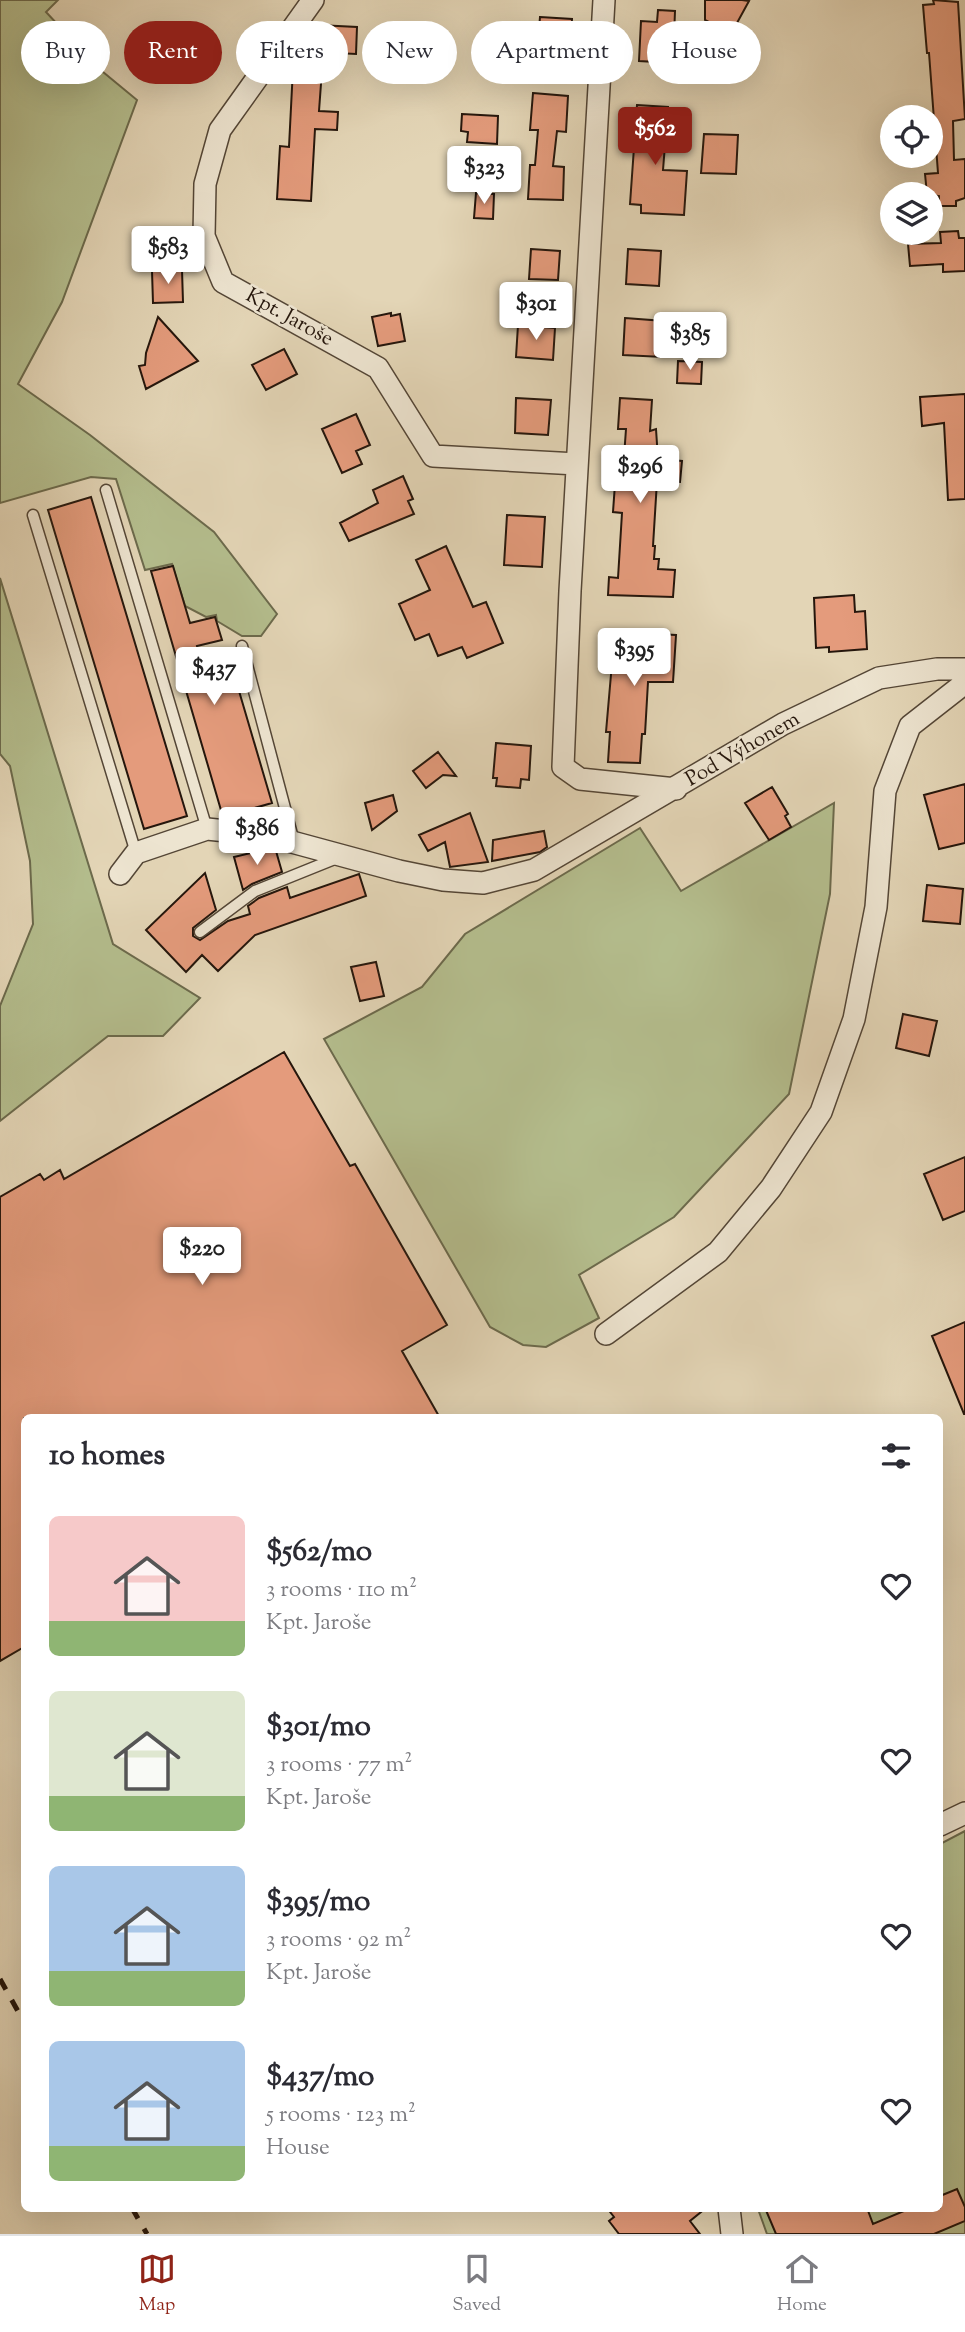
<!DOCTYPE html>
<html lang="en">
<head>
<meta charset="utf-8">
<style>
  body { margin:0; font-family:"Sorts Mill Goudy",serif; background:#f2f2f3; color:#2b2b33; height:100vh; display:flex; flex-direction:column; font-size:26px; white-space:nowrap }
  * { box-sizing:border-box; margin:0 }
  p { font-size:23px; color:#7c7c81 }
  .icon { flex:none; width:38px; height:38px; fill:none; stroke:currentColor; stroke-width:2; stroke-linecap:round; stroke-linejoin:round }
  .map { position:relative; flex:1; overflow:hidden }
  .side { position:absolute; left:21px; top:1414px; width:922px; height:798px; display:flex; flex-direction:column; background:#fff; border-radius:10px; box-shadow:0 7px 28px #0002 }
  .side>* { flex:none }
  .guide { position:absolute; left:21px; top:21px; width:924px; height:63px; display:flex; gap:14px }
  .controls { position:absolute; left:880px; top:105px; display:grid; gap:14px }
  .controls a { display:grid; place-items:center; width:63px; height:63px; border-radius:50%; background:#fff; box-shadow:0 7px 28px #0002; font-size:35px }
  .price { position:absolute; translate:-50% -60px; padding:0 16px; border-radius:7px; background:#fff; color:#222; font-size:23px; line-height:46px; filter:drop-shadow(0 2px 4px #0008) }
  .price::after { content:''; position:absolute; left:50%; top:42px; width:21px; height:16px; margin-left:-10px; background:inherit; clip-path:polygon(0 0,100% 0,50% 100%) }
  .price.current { background:#8f2418; color:#fff }
  ul { padding:0; list-style:none }
  li { display:flex; align-items:center; gap:21px; height:175px; padding:0 28px }
  li span { display:grid; place-items:center; flex:none; width:196px; height:140px; border-radius:10px; color:#555 }
  li>.icon { margin-inline-start:auto }
  span .icon { width:84px; height:84px; fill:#fffc; stroke-width:1 }
  li b { font-size:30px }
  h2 { display:flex; justify-content:space-between; align-items:center; height:84px; padding:0 28px; font-size:30px }
  .pill { padding:0 24px; border-radius:32px; background:#fff; box-shadow:0 7px 28px #0002; font-size:24px; line-height:63px }
  .pill.current { background:#8f2418; color:#fff }
  .dock { display:flex; justify-content:space-around; align-items:center; height:98px; border-top:2px solid #e1e1e2; background:#fff; font-size:19px; color:#7c7c81 }
  .dock a { display:grid; justify-items:center; gap:4px }
  .dock .current { color:#8f2418 }
  .map>svg:first-child { display:block }
</style>
</head>
<body>
<div class="map">
<svg width="965" height="2234" viewBox="0 0 965 2234">
  <rect width="100%" height="100%" fill="#e3d5b6"/>
  <filter id="stains"><feTurbulence type="fractalNoise" baseFrequency=".00286" numOctaves="4"/><feColorMatrix values="0 0 0 0 .2 0 0 0 0 .09 0 0 0 0 .02 0 0 0 .5 -.17"/></filter>
  <radialGradient id="worn" r=".72"><stop offset=".6" stop-color="#630" stop-opacity="0"/><stop offset="1" stop-color="#630" stop-opacity=".3"/></radialGradient>
  <path fill="#b4bd8d" stroke="#6c6a4c" stroke-width="2" d="M0,0H58L46,12L97,67L137,100L62,302L18,384L90,435L214,532L277,614L261,636H242L217,621L216,615L206,617L185,606L172,564L145,570L116,479L91,477L0,503Z
    M0,578L113,944L200,998L163,1036H108L0,1121V1006L33,924L30,861L10,766L0,754Z
    M834,803L830,894L789,1094L674,1217L579,1275L599,1318L546,1347L523,1345L490,1327L324,1039L422,987L465,934L640,828L681,891Z
    M965,1831V2234H767L758,2209L940,2208V1844Z"/>
  <path fill="#e49b7c" stroke="#25160c" stroke-width="2" d="M705,0H742L749,1L731,34L705,20Z
    M933,0L958,2L965,119L953,121L954,160L965,159V198L956,201V206H939V196L927,194L925,174L938,173L929,53H927L923,5L934,4Z
    M658,10L675,11L673,63L639,61L641,21L657,22Z
    M540,17L572,19L570,54L537,53Z
    M318,25L357,27L356,54L317,52Z
    M293,68L322,70L319,111L338,112L337,130L315,129L311,201L277,199L280,146L289,147Z
    M533,93L568,96L566,132L557,131L553,166L564,167L563,200L528,199L530,165H535L538,130H530Z
    M637,105L668,107L663,170L687,171L684,215L641,213V205L630,204Z
    M462,114L498,116L497,144L467,142L468,132L461,131Z
    M704,134L738,135L736,174L701,173Z
    M476,193L494,194L493,219L474,218Z
    M958,231L959,238H965V271L943,272V264L910,266L908,244L941,243L940,232Z
    M531,249L560,251L558,280L529,279Z
    M628,249L661,251L659,286L626,284Z
    M182,270L183,302L153,303L152,271Z
    M391,313V316L400,314L405,341L378,346L372,317Z
    M158,317L198,361L146,389L139,366L145,365L146,353Z
    M625,318L664,321L663,357L623,355Z
    M518,325L555,328L553,360L516,357Z
    M284,349L297,374L266,390L252,365Z
    M678,361L702,362L701,384L677,383Z
    M965,394V499L948,500L944,423L922,426L920,397Z
    M516,398L551,400L548,435L515,433Z
    M620,398L652,400L650,431L656,429L658,459L682,461L680,482L657,481L653,546H655L654,559H659L658,569L675,570L673,597L608,595L609,577L618,578L622,513L613,512L616,470L623,471L626,429H618Z
    M356,414L370,445L356,451L362,464L342,473L322,429Z
    M403,476L413,499L408,501L414,514L349,541L340,523L378,503L373,490Z
    M91,497L187,816L144,829L48,510Z
    M507,515L545,517L542,567L504,565Z
    M446,546L473,607L486,602L503,643L467,658L462,647L438,656L429,634L415,640L399,604L430,590L416,560Z
    M173,566L190,623L215,617L222,640L197,646L207,681L234,674L272,803L223,817L151,571Z
    M854,595L855,612L865,611L867,649L829,652V647L816,648L814,598Z
    M613,632L676,635L673,682H648L645,734H642L640,763L608,762L610,732H606L612,663H605L606,644L614,643Z
    M496,743L531,746L529,780L521,779L520,788L496,786L497,778H493Z
    M438,752L456,776L443,775L426,788L413,771Z
    M965,784V843L939,849L924,795Z
    M772,787L788,814L785,816L791,827L769,840L745,803Z
    M393,795L397,811L372,830L365,803Z
    M470,813L488,862L450,867L445,842L428,851L419,835Z
    M544,831L547,847L540,852L492,861L493,840Z
    M267,849L276,851L282,872L252,884L243,890L234,857Z
    M205,873L216,910L193,928V936L200,940L228,921L250,914L248,906L259,898L287,887L290,898L359,874L366,896L255,935L218,971L202,955L186,972L146,930Z
    M927,885L963,889L960,924L923,921Z
    M376,962L384,996L360,1001L351,967Z
    M903,1014L937,1021L929,1056L896,1048Z
    M284,1052L350,1166L355,1164L447,1325L402,1351L440,1418H24V1647L0,1661V1197L40,1174L44,1180L60,1170L64,1179Z
    M965,1157V1211L943,1220L924,1174Z
    M965,1322V1414H964L932,1336Z
    M957,2189L965,2207V2221L934,2234H776L765,2208H867L873,2224L911,2208H940V2196Z
    M607,2208H706L690,2221L700,2234H619L609,2221L614,2217Z"/>
  <g fill="none" stroke-linecap="round" stroke-linejoin="round">
    <g stroke="#544636" stroke-width="13">
      <path id="service" d="M106,490L207,829
        M33,515L136,853
        M242,646L294,842
        M200,932L255,891L337,858"/>
    </g>
    <g stroke="#544636" stroke-width="24">
      <path id="minor" d="M313,0L220,130L205,184L204,236L223,282L378,368L433,456L577,464
        M604,0L570,591L563,767L580,779L676,789
        M120,874L136,853L207,829L266,835L399,871L443,880L483,883L534,870L783,724L879,678L937,669H965
        M606,1334L718,1252L771,1188L821,1112L854,1019L876,907L885,791L910,726L965,683
        M940,1825L965,1813
        M729,2208L732,2234"/>
    </g>
    <use href="#service" stroke="#ede4d0" stroke-width="10"/>
    <use href="#minor" stroke="#ede4d0" stroke-width="21"/>
    <path stroke="#25160c" stroke-width="5" stroke-dasharray="12 12" stroke-linecap="butt" d="M0,1979L24,2022
      M132,2208L147,2234"/>
  </g>
  <g text-anchor="middle" dominant-baseline="central" stroke-width="5" stroke-linejoin="round" paint-order="stroke">
    <g font-size="21" fill="#25160c" stroke="#ede4d0">
      <text transform="translate(289 318) rotate(29)">Kpt. Jaroše</text>
      <text transform="translate(743 750) rotate(-30)">Pod Výhonem</text>
    </g>
  </g>
  <rect width="100%" height="100%" filter="url(#stains)"/>
  <rect width="100%" height="100%" fill="url(#worn)"/>
</svg>
<div class="controls">
<a><svg class="icon" aria-label="locate" viewBox="0 0 24 24"><circle cx="12" cy="12" r="6"/><path d="M12 2v4M12 18v4M2 12h4M18 12h4"/></svg></a>
<a><svg class="icon" aria-label="layers" viewBox="0 0 24 24"><path d="M12 4l9 5-9 5-9-5zM3 14l9 5 9-5"/></svg></a>
</div>
<b class="price current" style="left:655px;top:167px">$562</b>
<b class="price" style="left:484px;top:206px">$323</b>
<b class="price" style="left:168px;top:286px">$583</b>
<b class="price" style="left:536px;top:342px">$301</b>
<b class="price" style="left:690px;top:372px">$385</b>
<b class="price" style="left:640px;top:505px">$296</b>
<b class="price" style="left:634px;top:688px">$395</b>
<b class="price" style="left:214px;top:707px">$437</b>
<b class="price" style="left:257px;top:867px">$386</b>
<b class="price" style="left:202px;top:1287px">$220</b>
<div class="guide">
<a class="pill">Buy</a>
<a class="pill current">Rent</a>
<a class="pill">Filters</a>
<a class="pill">New</a>
<a class="pill">Apartment</a>
<a class="pill">House</a>
</div>
<section class="side">
<h2>10 homes<svg class="icon" aria-label="filters" viewBox="0 0 24 24"><path d="M4 7h16M4 17h16"/><circle cx="9" cy="7" r="2"/><circle cx="15" cy="17" r="2"/></svg></h2>
<ul>
<li><span style="background:linear-gradient(#f6c9c9 75%,#8fb573 0)"><svg class="icon" aria-label="home" viewBox="0 0 24 24"><path d="M3 11l9-7 9 7M6 9v11h12V9"/></svg></span><div><b>$562/mo</b><p>3 rooms · 110 m²</p><p>Kpt. Jaroše</p></div><svg class="icon" aria-label="heart" viewBox="0 0 24 24"><path d="M12 20l-8-8c-3-5 5-10 8-4 3-6 11-1 8 4z"/></svg></li>
<li><span style="background:linear-gradient(#dfe7d0 75%,#8fb573 0)"><svg class="icon" aria-label="home" viewBox="0 0 24 24"><path d="M3 11l9-7 9 7M6 9v11h12V9"/></svg></span><div><b>$301/mo</b><p>3 rooms · 77 m²</p><p>Kpt. Jaroše</p></div><svg class="icon" aria-label="heart" viewBox="0 0 24 24"><path d="M12 20l-8-8c-3-5 5-10 8-4 3-6 11-1 8 4z"/></svg></li>
<li><span style="background:linear-gradient(#a9c7e8 75%,#8fb573 0)"><svg class="icon" aria-label="home" viewBox="0 0 24 24"><path d="M3 11l9-7 9 7M6 9v11h12V9"/></svg></span><div><b>$395/mo</b><p>3 rooms · 92 m²</p><p>Kpt. Jaroše</p></div><svg class="icon" aria-label="heart" viewBox="0 0 24 24"><path d="M12 20l-8-8c-3-5 5-10 8-4 3-6 11-1 8 4z"/></svg></li>
<li><span style="background:linear-gradient(#a9c7e8 75%,#8fb573 0)"><svg class="icon" aria-label="home" viewBox="0 0 24 24"><path d="M3 11l9-7 9 7M6 9v11h12V9"/></svg></span><div><b>$437/mo</b><p>5 rooms · 123 m²</p><p>House</p></div><svg class="icon" aria-label="heart" viewBox="0 0 24 24"><path d="M12 20l-8-8c-3-5 5-10 8-4 3-6 11-1 8 4z"/></svg></li>
</ul>
</section>
</div>
<nav class="dock">
<a class="current"><svg class="icon" aria-label="map" viewBox="0 0 24 24"><path d="M3 6l6-2 6 2 6-2v14l-6 2-6-2-6 2zM9 4v14M15 6v14"/></svg>Map</a>
<a><svg class="icon" aria-label="saved" viewBox="0 0 24 24"><path d="M7 4h10v16l-5-4-5 4z"/></svg>Saved</a>
<a><svg class="icon" aria-label="home" viewBox="0 0 24 24"><path d="M3 11l9-7 9 7M6 9v11h12V9"/></svg>Home</a>
</nav>
</body>
</html>
